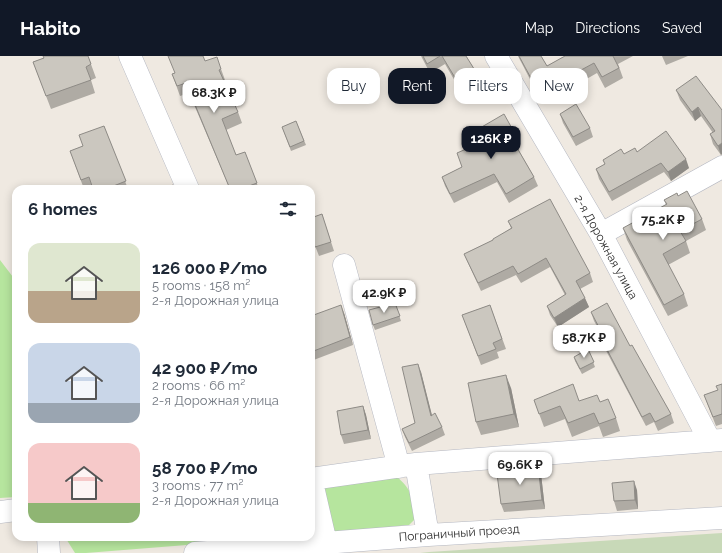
<!DOCTYPE html>
<html lang="en">
<head>
<meta charset="utf-8">
<style>
  body { margin:0; font-family:Raleway,sans-serif; background:#f2f2f3; color:#1f2937; height:100vh; display:flex; flex-direction:column; font-size:15px; white-space:nowrap }
  * { box-sizing:border-box; margin:0 }
  p { font-size:13px; color:#747a83 }
  .icon { flex:none; width:22px; height:22px; fill:none; stroke:currentColor; stroke-width:2; stroke-linecap:round; stroke-linejoin:round }
  .map { position:relative; flex:1; overflow:hidden }
  .panel { position:absolute; left:12px; top:129px; width:303px; height:356px; display:flex; flex-direction:column; background:#fff; border-radius:12px; box-shadow:0 2px 10px #0003 }
  .panel>* { flex:none }
  .top-card { position:absolute; left:327px; top:12px; width:335px; height:36px; display:flex; gap:8px }
  .price { position:absolute; translate:-50% -34px; padding:0 9px; border-radius:8px; background:#fff; color:#222; font-size:13px; line-height:26px; filter:drop-shadow(0 1px 2px #0008) }
  .price::after { content:''; position:absolute; left:50%; top:24px; width:12px; height:9px; margin-left:-6px; background:inherit; clip-path:polygon(0 0,100% 0,50% 100%) }
  .price.active { background:#111827; color:#fff }
  ul { padding:0; list-style:none }
  li { display:flex; align-items:center; gap:12px; height:100px; padding:0 16px }
  li span { display:grid; place-items:center; flex:none; width:112px; height:80px; border-radius:12px; color:#555 }
  li>.icon { margin-inline-start:auto }
  span .icon { width:48px; height:48px; fill:#fffc; stroke-width:1 }
  li b { font-size:17px }
  h2 { display:flex; justify-content:space-between; align-items:center; height:48px; padding:0 16px; font-size:17px }
  .pill { padding:0 14px; border-radius:12px; background:#fff; box-shadow:0 2px 10px #0003; font-size:14px; line-height:36px }
  .pill.active { background:#111827; color:#fff }
  header { display:flex; align-items:center; gap:24px; box-sizing:border-box; height:56px; padding:0 20px; background:#111827; color:#fff }
  header strong { font-size:19px }
  nav { display:flex; gap:22px; margin-inline-start:auto; font-size:14px }
  .map>svg:first-child { display:block }
</style>
</head>
<body>
<header>
<strong>Habito</strong>
<nav><a>Map</a><a>Directions</a><a>Saved</a></nav>
</header>
<div class="map">
<svg width="722" height="497" viewBox="0 0 722 497">
  <rect width="100%" height="100%" fill="#efe9e1"/>
  <path fill="#b6e59e" d="M0,204L16,225V441L0,442Z
    M396,420C413,435 413,441 415,463L409,469L351,475H332L324,429Z
    M65,481H287L86,497H75Z"/>
  <path fill="#c8d9b8" d="M722,477V497H420L429,496Z"/>
  <g fill="none" stroke-linecap="round" stroke-linejoin="round">
    <g stroke="#b4b7c1" stroke-width="23">
      <path id="minor" d="M130,0L188,133
        M496,0L601,178L710,385
        M601,178L722,111
        M344,209L399,411
        M416,408L428,479
        M311,422L326,487
        M311,423L416,408L722,384
        M0,456L16,454
        M48,481L49,497
        M195,497L428,479L722,462"/>
    </g>
    <use href="#minor" stroke="#fff" stroke-width="22"/>
  </g>
  <path fill="#afaba4" d="M88,0L96,22L91,24L95,37L51,53L33,6L44,2Z
    M421,0H466L481,24L484,33L466,44L445,8L430,17Z
    M518,0H541L547,10L565,0H633L618,8L623,22L605,32L597,17L543,48L520,4Z
    M662,0H688L666,9Z
    M205,5L221,13L225,24H224L238,56L242,67L226,74L236,99L245,96L259,133H230L189,37L180,40L172,18Z
    M676,34L722,54V98L721,99L713,88L710,78L713,77L701,60L695,65L680,44Z
    M560,58L590,72L593,81L576,90L563,67Z
    M296,65L306,89L291,95L282,71Z
    M104,70L128,133H84L70,95L83,90Z
    M480,72L514,76L517,84L514,86L534,121L538,130L509,147L497,126L454,147L445,130L442,121L462,111L457,97L485,85L483,81Z
    M637,96L689,112L671,125L664,116L612,145L599,123L596,113L605,108L603,104L624,98Z
    M678,140L702,163L706,174L686,185L690,197L668,209L684,238L688,250L668,260L627,184L623,172L666,149L664,144Z
    M322,158L334,195L319,200L314,187L311,189V162Z
    M508,165L590,217L593,226L580,233L589,251L558,271L550,259L547,250L565,239L550,211L521,227L516,219L481,235L468,207L464,198L493,184L511,172Z
    M395,247L401,265L375,274L373,269Z
    M490,249L506,293L497,296L499,302L481,309L462,259Z
    M591,256L630,290L671,358L674,367L658,375L654,366L646,370L603,289L600,280L602,279L594,265Z
    M344,257L353,289L311,305V260Z
    M588,293L595,311L582,318L575,305L574,301Z
    M421,316L432,359L442,371L445,379L412,395L405,381L402,373L415,367Z
    M722,328V368L716,370L704,339L718,334Z
    M511,332L519,371L481,379L476,366Z
    M534,344L600,346L616,362L620,375L603,381L599,370L572,381L565,363L544,371Z
    M363,350L366,359L371,383L344,388L341,379Z
    M541,418L545,453L504,456L501,448Z
    M637,434L638,453L617,455L614,445Z"/>
  <path fill="#8e8b86" d="M698,51L701,60L695,65L692,56Z
    M722,87V98L721,99L718,90Z
    M686,103L689,112L671,125L668,116Z
    M585,242L589,251L558,271L554,262Z
    M341,249L344,257L353,289L350,281Z
    M418,308L421,316L434,368L431,360Z
    M506,319L511,332L519,371L514,358Z
    M363,350L366,359L371,383L368,374Z
    M538,410L541,418L545,453L542,444Z
    M634,425L637,434L638,453L635,444Z"/>
  <path fill="#cbc7bf" stroke="#8e8b86" d="M43,0H88L91,8L86,11L91,24L46,40L33,6L44,2Z
    M168,0H203L205,5L217,1L221,13L219,14L238,56L222,63L236,99L245,96L257,127L241,133H230L186,27L177,30L172,18L175,17Z
    M423,0H440L427,8Z
    M442,0H466L481,24L463,35Z
    M519,0H541L547,10L565,0H613L619,12L602,21L594,7L539,37Z
    M696,20L722,54V87L718,90L710,78L715,75L698,51L692,56L676,34Z
    M576,48L590,72L573,81L560,58Z
    M504,58L514,76L509,78L534,121L506,138L494,118L450,138L442,121L462,111L457,97L487,84L480,72Z
    M296,65L304,85L290,91L282,71Z
    M104,70L126,125L111,131L112,133H93L89,121L81,124L70,95L83,90L79,79Z
    M666,75L686,103L668,116L661,107L609,136L596,113L605,108L603,104L621,93L624,98L635,92L637,96Z
    M173,129L176,133H164Z
    M687,135L702,163L680,175L686,185L663,198L684,238L664,249L623,172L667,148L664,144L677,137L678,140Z
    M550,143L590,217L576,225L585,242L554,262L547,250L566,238L546,202L518,218L513,210L478,227L464,198L493,184V183L512,172L508,165Z
    M322,158L331,186L315,191L311,178V162Z
    M395,247L400,260L373,269L369,254Z
    M607,247L630,290L632,289L671,358L655,366L650,357L642,361L600,280L603,279L591,256Z
    M341,249L350,281L311,296V260Z
    M490,249L502,283L493,287L496,293L478,300L462,259Z
    M588,293L594,306L580,313L574,301Z
    M418,308L431,360L435,357L442,371L409,387L402,373L415,367L402,311Z
    M506,319L514,358L476,366L468,327Z
    M573,328L579,345L597,339L600,346L608,343L616,362L599,368L594,357L568,367L560,350L539,358L534,344Z
    M722,328V358L713,361L704,339L718,334L716,330Z
    M363,350L368,374L341,379L337,355Z
    M538,410L542,444L501,448L497,418L512,416V413Z
    M634,425L635,444L614,445L612,427Z"/>
  <g text-anchor="middle" dominant-baseline="central" stroke-width="4" stroke-linejoin="round" paint-order="stroke">
    <g font-size="12" fill="#2e2e2e" stroke="#fff">
      <text transform="translate(606 191) rotate(61)">2-я Дорожная улица</text>
      <text transform="translate(459 477) rotate(-4)">Пограничный проезд</text>
    </g>
  </g>
</svg>
<b class="price" style="left:214px;top:58px">68.3K ₽</b>
<b class="price active" style="left:491px;top:104px">126K ₽</b>
<b class="price" style="left:663px;top:185px">75.2K ₽</b>
<b class="price" style="left:384px;top:258px">42.9K ₽</b>
<b class="price" style="left:584px;top:303px">58.7K ₽</b>
<b class="price" style="left:520px;top:430px">69.6K ₽</b>
<div class="top-card">
<a class="pill">Buy</a>
<a class="pill active">Rent</a>
<a class="pill">Filters</a>
<a class="pill">New</a>
</div>
<section class="panel">
<h2>6 homes<svg class="icon" aria-label="filters" viewBox="0 0 24 24"><path d="M4 7h16M4 17h16"/><circle cx="9" cy="7" r="2"/><circle cx="15" cy="17" r="2"/></svg></h2>
<ul>
<li><span style="background:linear-gradient(#dfe7d0 60%,#b9a48a 0)"><svg class="icon" aria-label="home" viewBox="0 0 24 24"><path d="M3 11l9-7 9 7M6 9v11h12V9"/></svg></span><div><b>126 000 ₽/mo</b><p>5 rooms · 158 m²</p><p>2-я Дорожная улица</p></div></li>
<li><span style="background:linear-gradient(#c9d6e8 75%,#9aa5b1 0)"><svg class="icon" aria-label="home" viewBox="0 0 24 24"><path d="M3 11l9-7 9 7M6 9v11h12V9"/></svg></span><div><b>42 900 ₽/mo</b><p>2 rooms · 66 m²</p><p>2-я Дорожная улица</p></div></li>
<li><span style="background:linear-gradient(#f6c9c9 75%,#8fb573 0)"><svg class="icon" aria-label="home" viewBox="0 0 24 24"><path d="M3 11l9-7 9 7M6 9v11h12V9"/></svg></span><div><b>58 700 ₽/mo</b><p>3 rooms · 77 m²</p><p>2-я Дорожная улица</p></div></li>
</ul>
</section>
</div>
</body>
</html>
